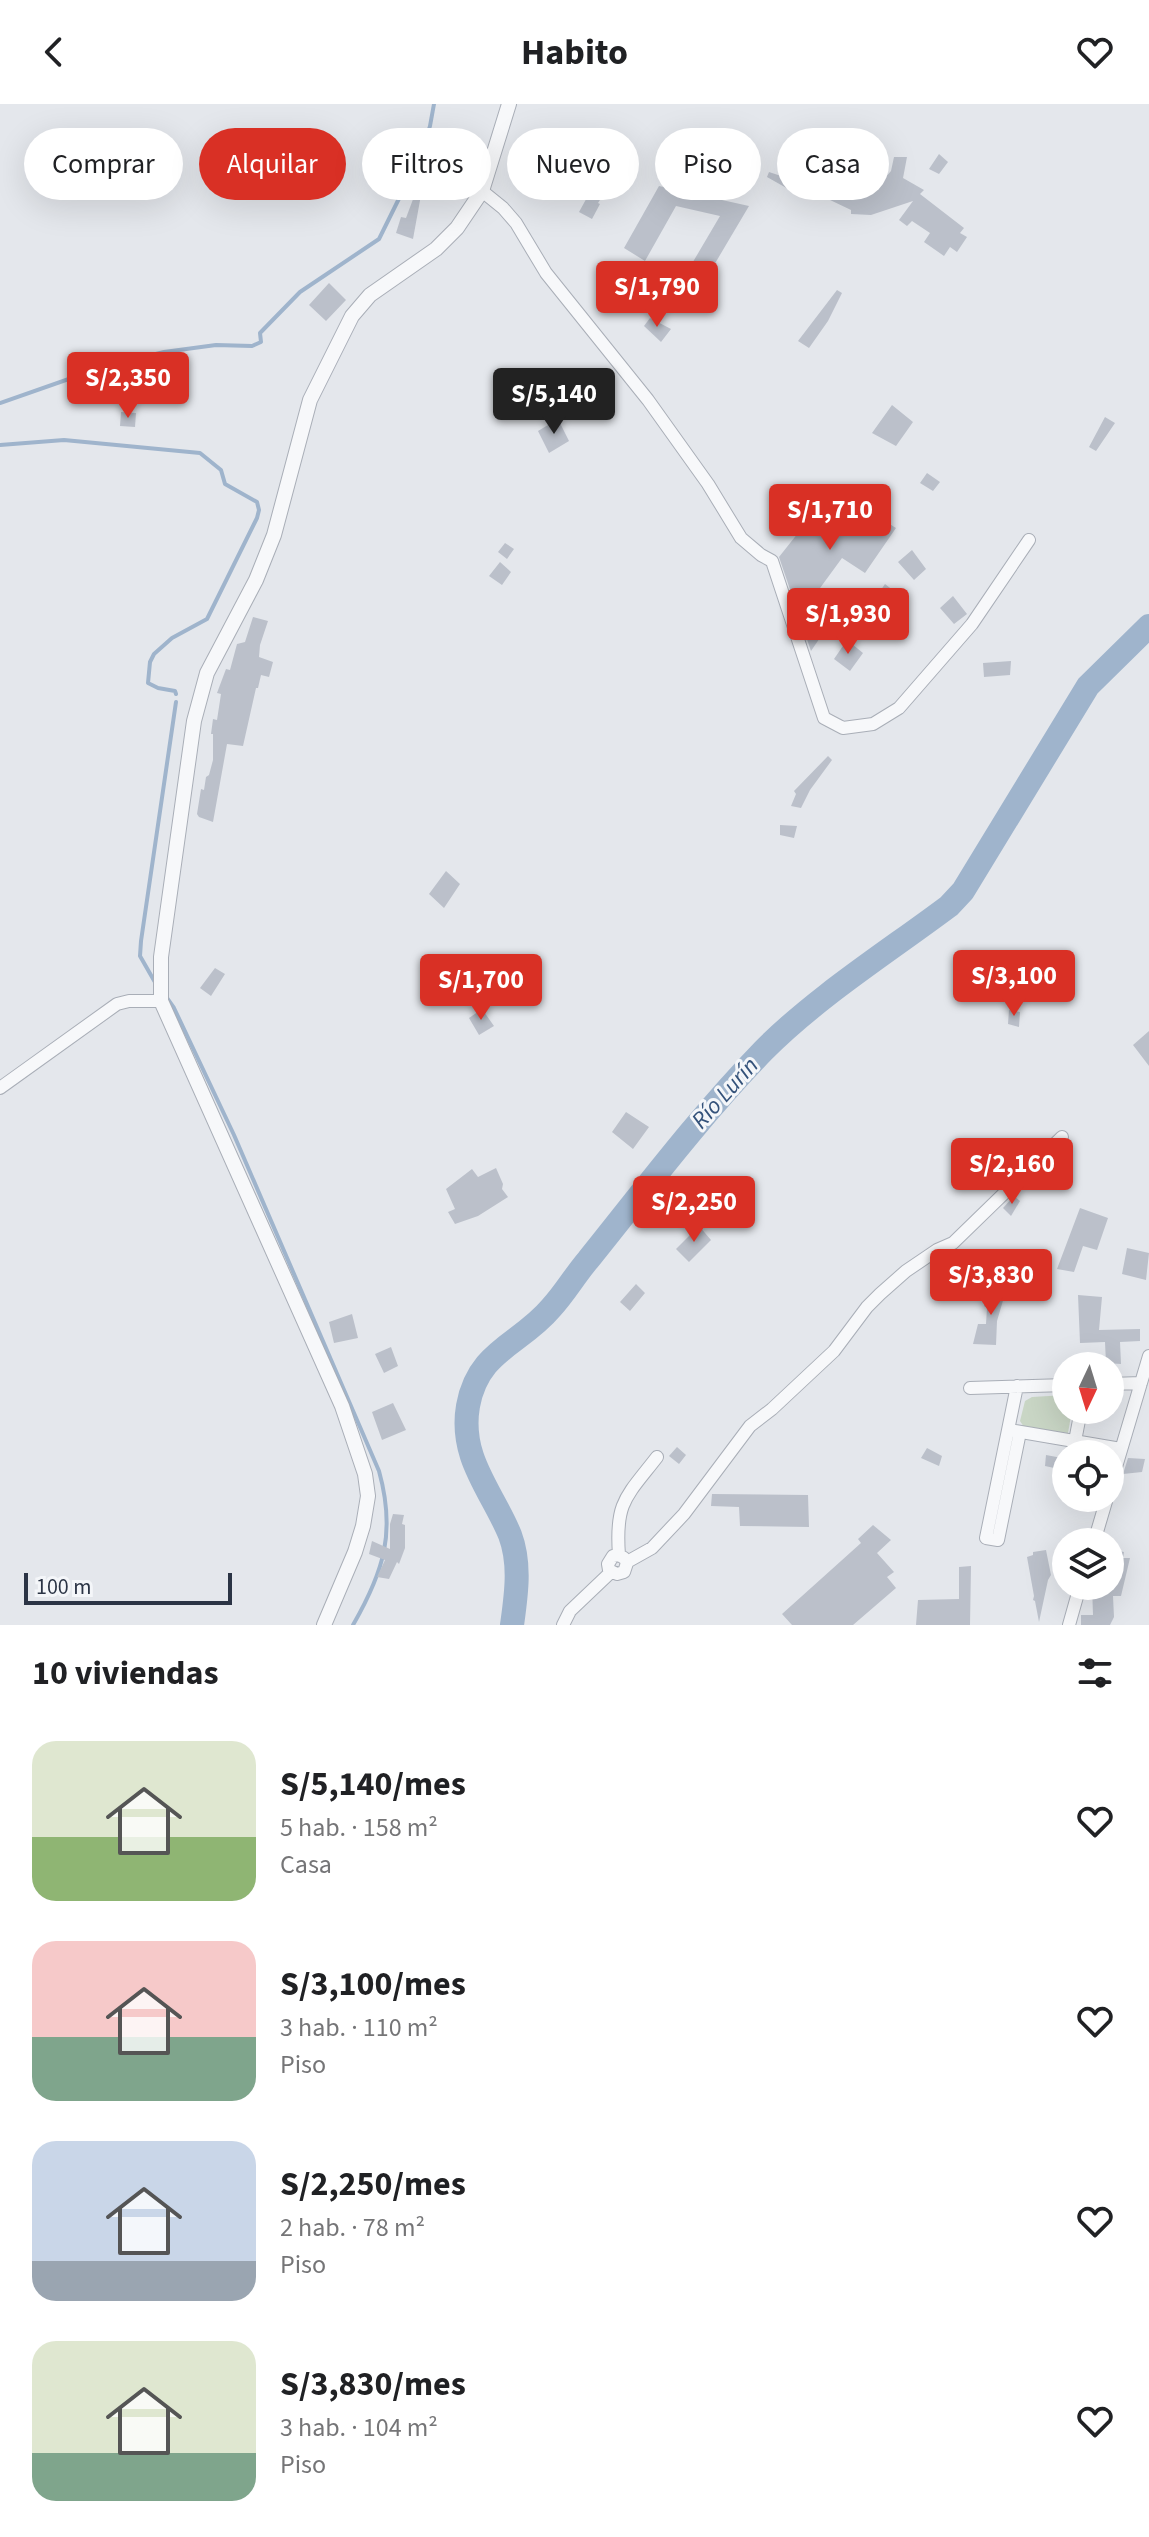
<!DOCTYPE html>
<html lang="es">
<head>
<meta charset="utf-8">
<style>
  body { margin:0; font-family:"Source Sans 3",sans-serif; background:#f6f6f6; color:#202124; height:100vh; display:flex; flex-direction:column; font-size:30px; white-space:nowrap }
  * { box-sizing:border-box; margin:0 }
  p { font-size:26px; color:#757577 }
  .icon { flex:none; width:44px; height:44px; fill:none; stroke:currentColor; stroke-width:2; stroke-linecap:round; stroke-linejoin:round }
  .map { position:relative; height:1521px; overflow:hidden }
  .sheet { display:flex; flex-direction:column; background:#fff; flex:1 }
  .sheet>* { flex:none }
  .guide { position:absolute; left:24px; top:24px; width:1102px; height:72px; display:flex; gap:16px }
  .needle { width:52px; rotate:184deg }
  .tools { position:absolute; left:1052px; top:1248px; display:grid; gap:16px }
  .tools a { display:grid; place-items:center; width:72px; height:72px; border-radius:50%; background:#fff; box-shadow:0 8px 32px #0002; font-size:40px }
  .scale { position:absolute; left:24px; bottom:20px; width:208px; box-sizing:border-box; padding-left:8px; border:4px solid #2b3445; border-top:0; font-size:22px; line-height:28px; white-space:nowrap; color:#2b3445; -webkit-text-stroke:6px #f4f6f9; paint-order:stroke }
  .price { position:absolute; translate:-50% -68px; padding:0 18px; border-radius:8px; background:#d93025; color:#fff; font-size:26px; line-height:52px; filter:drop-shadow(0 2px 4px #0008) }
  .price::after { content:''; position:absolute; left:50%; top:48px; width:24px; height:18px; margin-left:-12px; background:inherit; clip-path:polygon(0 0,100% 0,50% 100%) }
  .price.selected { background:#222; color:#fff }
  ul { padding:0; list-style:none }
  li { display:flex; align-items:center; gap:24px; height:200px; padding:0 32px }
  li span { display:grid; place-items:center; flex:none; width:224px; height:160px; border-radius:24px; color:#555 }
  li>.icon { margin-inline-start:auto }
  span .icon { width:96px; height:96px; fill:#fffc; stroke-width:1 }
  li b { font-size:34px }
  h2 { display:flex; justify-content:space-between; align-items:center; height:96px; padding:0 32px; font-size:34px }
  .chip { padding:0 28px; border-radius:36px; background:#fff; box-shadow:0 8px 32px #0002; font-size:28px; line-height:72px }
  .chip.selected { background:#d93025; color:#fff }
  header { display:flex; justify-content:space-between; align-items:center; height:104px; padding:0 32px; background:#fff; font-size:36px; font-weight:700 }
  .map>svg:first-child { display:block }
</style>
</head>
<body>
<header><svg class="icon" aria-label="back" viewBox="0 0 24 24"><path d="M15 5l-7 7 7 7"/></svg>Habito<svg class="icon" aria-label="heart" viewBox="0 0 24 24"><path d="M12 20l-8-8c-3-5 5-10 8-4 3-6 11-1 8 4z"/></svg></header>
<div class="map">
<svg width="1149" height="1521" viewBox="0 0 1149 1521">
  <rect width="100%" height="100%" fill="#e4e7ec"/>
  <path fill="#c9d6c5" d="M1066,1291V1306H1072L1068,1329L1024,1323L1020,1317L1025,1297L1032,1293Z"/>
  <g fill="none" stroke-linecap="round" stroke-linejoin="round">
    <path stroke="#9fb4cc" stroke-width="4" d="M0,299L103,263L164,248L216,241L252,242L261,238L260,229L300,188L379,135L421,50L430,22L434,0
      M0,341L64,336L200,349L221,366L225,380L257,398L259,406L257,414L207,515L172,534L154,550L150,558L148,579L158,584L175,587L176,590
      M156,880L140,852L141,837L176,598
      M167,894L174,904L234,1031L379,1367C396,1428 384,1467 353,1521"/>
    <path stroke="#9fb4cc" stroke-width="24" d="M512,1521C516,1492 521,1460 510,1431C492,1387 459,1354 468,1302C478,1246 520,1241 551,1204C565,1189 575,1171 588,1156C645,1085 700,1012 763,947C815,894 889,847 949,802L963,787L1088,582L1149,522"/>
  </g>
  <path fill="#bbc0ca" d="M939,50L948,58L939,70L929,65Z
    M894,53H907L903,74L924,86L920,90L964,124L960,129L967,133L957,148L950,143L944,152L924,138L930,129L912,117L907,122L899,116L913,97L871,111L851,110V106L828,95L839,83L860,94L861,86L878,82L891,67Z
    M589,59L596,62L600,59L618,68L598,99L600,100L592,115L579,108L595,79L584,73Z
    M462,66L476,72L468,90L444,81Z
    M769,68L793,76L795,73L813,81L806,95L767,73Z
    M659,82L749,102L704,178L687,168L720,112L676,102L645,157L624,144Z
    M415,90L421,91L413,135L396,129L401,113L406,114Z
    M329,179L346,196L326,217L309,201Z
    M837,186L842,189L828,217L809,244L798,237Z
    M650,214L671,225L661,238L644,222Z
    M892,301L913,318L896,342L872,329Z
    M121,308L136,309L135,323L120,322Z
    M1105,313L1115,319L1096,347L1089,343Z
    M558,315L569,337L549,349L538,327Z
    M927,369L940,378L933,387L920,379Z
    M833,385L896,424L865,469L842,454L804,506L828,522L811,547L779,453Z
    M505,439L514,445L507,455L498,448Z
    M912,446L926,465L914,476L898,458Z
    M500,458L511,468L502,481L489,472Z
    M885,480L903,494L893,509L874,496Z
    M953,492L967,510L954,520L940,504Z
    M253,513L268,517L260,541L259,553L273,558L269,573L261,571L258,584H256L243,642L227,640L213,718L199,713L197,710L201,685L204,686L206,673L209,671L213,656V630H211L213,615L217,616L221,590L217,589L226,565L230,566L237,540L245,538Z
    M847,536L863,549L850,567L834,555Z
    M1011,557L1010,571L984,573L983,559Z
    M828,652L832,656L810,686L801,704L791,702L796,690L794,687Z
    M780,721L797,722L794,734L780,731Z
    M446,767L460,780L444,804L429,790Z
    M215,864L225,870L211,892L200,884Z
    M482,905L494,922L479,931L469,914Z
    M1009,906L1020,908L1019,923L1008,920Z
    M1149,927V962L1133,941Z
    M626,1008L649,1023L633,1045L612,1028Z
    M496,1064L503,1080L502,1085L508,1093L478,1112L455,1120L448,1108L455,1105L446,1085L472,1065L478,1073Z
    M1014,1092L1020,1097L1011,1112L1003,1104Z
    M1080,1104L1108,1114L1097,1146L1083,1142L1074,1168L1057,1165Z
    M699,1122L711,1136L689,1158L676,1145Z
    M1127,1144L1149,1149L1146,1176L1122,1170Z
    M636,1180L645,1189L630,1207L620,1198Z
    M992,1181L1007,1183L997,1217L996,1241L973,1240L978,1220H986L987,1204L984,1202Z
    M1078,1191L1102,1193L1099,1226L1140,1225V1237L1120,1238L1121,1260L1106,1259L1105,1238L1080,1239Z
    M352,1210L358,1234L334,1239L329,1218Z
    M391,1243L398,1262L384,1269L375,1250Z
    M393,1299L406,1326L382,1336L372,1308Z
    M677,1343L686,1351L679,1360L669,1352Z
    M927,1344L942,1352L939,1362L921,1354Z
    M1046,1351L1062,1354L1059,1365L1045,1362Z
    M1128,1354L1145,1355L1142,1368L1123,1370Z
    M712,1390L808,1391L809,1423L740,1422L739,1403L711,1402Z
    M393,1410L404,1411L402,1420L405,1421V1444L399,1460L397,1458L389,1475L377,1473L385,1456L369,1450L372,1437L390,1445V1420Z
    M873,1421L891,1436L877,1449L894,1468L887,1473L896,1484L853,1521H792L782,1510L861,1439L858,1435Z
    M1110,1445L1124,1448L1123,1454H1130L1121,1492H1113L1114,1513L1110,1521H1081V1511H1093L1092,1482H1110Z
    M1046,1446L1051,1471L1048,1476L1039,1518L1035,1497L1033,1496L1034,1492L1027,1453L1033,1451V1448Z
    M971,1462L970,1521H916L918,1496L959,1495V1463Z"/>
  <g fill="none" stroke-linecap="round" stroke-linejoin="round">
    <g stroke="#a9aeb7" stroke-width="14">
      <path id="minor" d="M482,87L503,104L516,119L546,169L648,296L708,380L741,434L761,451L772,457L824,614L843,624L873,620L899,604L972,520L1029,436
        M0,984L117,900L129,897H161
        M1110,1280L1141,1279
        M1017,1282L986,1434L998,1436L1020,1328
        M970,1284L1066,1281
        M1015,1327L1121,1345
        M1075,1337L1081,1306
        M1110,1383L1149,1252
        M1094,1438L1107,1394
        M619,1451L613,1452L608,1460L609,1466L617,1470L624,1468L627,1459L624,1454L619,1451C615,1398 626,1393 657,1353
        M627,1458L652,1444L684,1410L750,1322L772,1305L834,1247L867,1203L880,1190L906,1167L937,1146L953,1139L1062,1033
        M563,1521L570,1507L611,1468
        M1069,1521L1080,1482"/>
    </g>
    <g stroke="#a9aeb7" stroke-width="16">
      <path id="tertiary" d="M324,1521L355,1448L363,1422L368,1392L365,1370L342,1302L161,897V853L194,617L207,569L256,476L274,431L310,296L352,212L370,191L436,145L457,124L482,87L509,0"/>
    </g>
    <use href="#minor" stroke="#f7f8fa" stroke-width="12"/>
    <use href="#tertiary" stroke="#f7f8fa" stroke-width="14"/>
  </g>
  <g text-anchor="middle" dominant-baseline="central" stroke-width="6" stroke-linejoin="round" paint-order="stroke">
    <g font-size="24" font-style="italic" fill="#34527a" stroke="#f4f6f9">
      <text transform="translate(725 989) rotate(-48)">Río Lurín</text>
    </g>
  </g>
</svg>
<div class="tools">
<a><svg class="needle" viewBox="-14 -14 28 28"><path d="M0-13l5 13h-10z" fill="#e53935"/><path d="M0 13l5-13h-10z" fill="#757577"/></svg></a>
<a><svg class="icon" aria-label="locate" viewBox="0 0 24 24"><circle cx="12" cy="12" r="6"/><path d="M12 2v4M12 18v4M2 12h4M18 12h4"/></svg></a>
<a><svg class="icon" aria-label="layers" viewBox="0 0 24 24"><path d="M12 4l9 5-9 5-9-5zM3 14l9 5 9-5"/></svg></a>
</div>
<div class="scale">100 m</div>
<b class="price" style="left:657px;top:225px">S/1,790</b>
<b class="price" style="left:128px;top:316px">S/2,350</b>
<b class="price selected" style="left:554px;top:332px">S/5,140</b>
<b class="price" style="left:830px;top:448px">S/1,710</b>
<b class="price" style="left:848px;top:552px">S/1,930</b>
<b class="price" style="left:1014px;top:914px">S/3,100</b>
<b class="price" style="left:481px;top:918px">S/1,700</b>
<b class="price" style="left:1012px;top:1102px">S/2,160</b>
<b class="price" style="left:694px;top:1140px">S/2,250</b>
<b class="price" style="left:991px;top:1213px">S/3,830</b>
<div class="guide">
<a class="chip">Comprar</a>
<a class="chip selected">Alquilar</a>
<a class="chip">Filtros</a>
<a class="chip">Nuevo</a>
<a class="chip">Piso</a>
<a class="chip">Casa</a>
</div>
</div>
<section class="sheet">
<h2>10 viviendas<svg class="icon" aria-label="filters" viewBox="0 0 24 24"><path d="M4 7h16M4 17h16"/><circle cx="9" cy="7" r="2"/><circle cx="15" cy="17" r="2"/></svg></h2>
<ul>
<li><span style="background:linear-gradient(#dfe7d0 60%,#8fb573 0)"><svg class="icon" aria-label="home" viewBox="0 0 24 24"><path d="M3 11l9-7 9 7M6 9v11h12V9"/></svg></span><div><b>S/5,140/mes</b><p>5 hab. · 158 m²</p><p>Casa</p></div><svg class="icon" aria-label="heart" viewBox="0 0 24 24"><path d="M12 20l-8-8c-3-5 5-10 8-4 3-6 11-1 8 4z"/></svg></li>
<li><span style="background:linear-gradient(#f6c9c9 60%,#7fa58c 0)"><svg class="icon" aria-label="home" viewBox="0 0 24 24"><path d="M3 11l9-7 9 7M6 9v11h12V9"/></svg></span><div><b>S/3,100/mes</b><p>3 hab. · 110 m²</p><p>Piso</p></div><svg class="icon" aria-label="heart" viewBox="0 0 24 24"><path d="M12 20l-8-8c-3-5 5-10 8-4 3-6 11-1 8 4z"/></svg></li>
<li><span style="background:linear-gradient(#c9d6e8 75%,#9aa5b1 0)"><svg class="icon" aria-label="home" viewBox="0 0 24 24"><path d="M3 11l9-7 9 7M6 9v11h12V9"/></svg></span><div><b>S/2,250/mes</b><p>2 hab. · 78 m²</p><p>Piso</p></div><svg class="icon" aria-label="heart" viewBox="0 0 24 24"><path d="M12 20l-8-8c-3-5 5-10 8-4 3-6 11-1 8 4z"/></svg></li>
<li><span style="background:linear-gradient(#dfe7d0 70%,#7fa58c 0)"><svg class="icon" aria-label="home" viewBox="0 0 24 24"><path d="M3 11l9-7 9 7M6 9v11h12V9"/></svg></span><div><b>S/3,830/mes</b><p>3 hab. · 104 m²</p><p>Piso</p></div><svg class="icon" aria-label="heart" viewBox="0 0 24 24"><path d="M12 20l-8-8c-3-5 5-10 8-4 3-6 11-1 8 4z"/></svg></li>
</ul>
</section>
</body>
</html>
